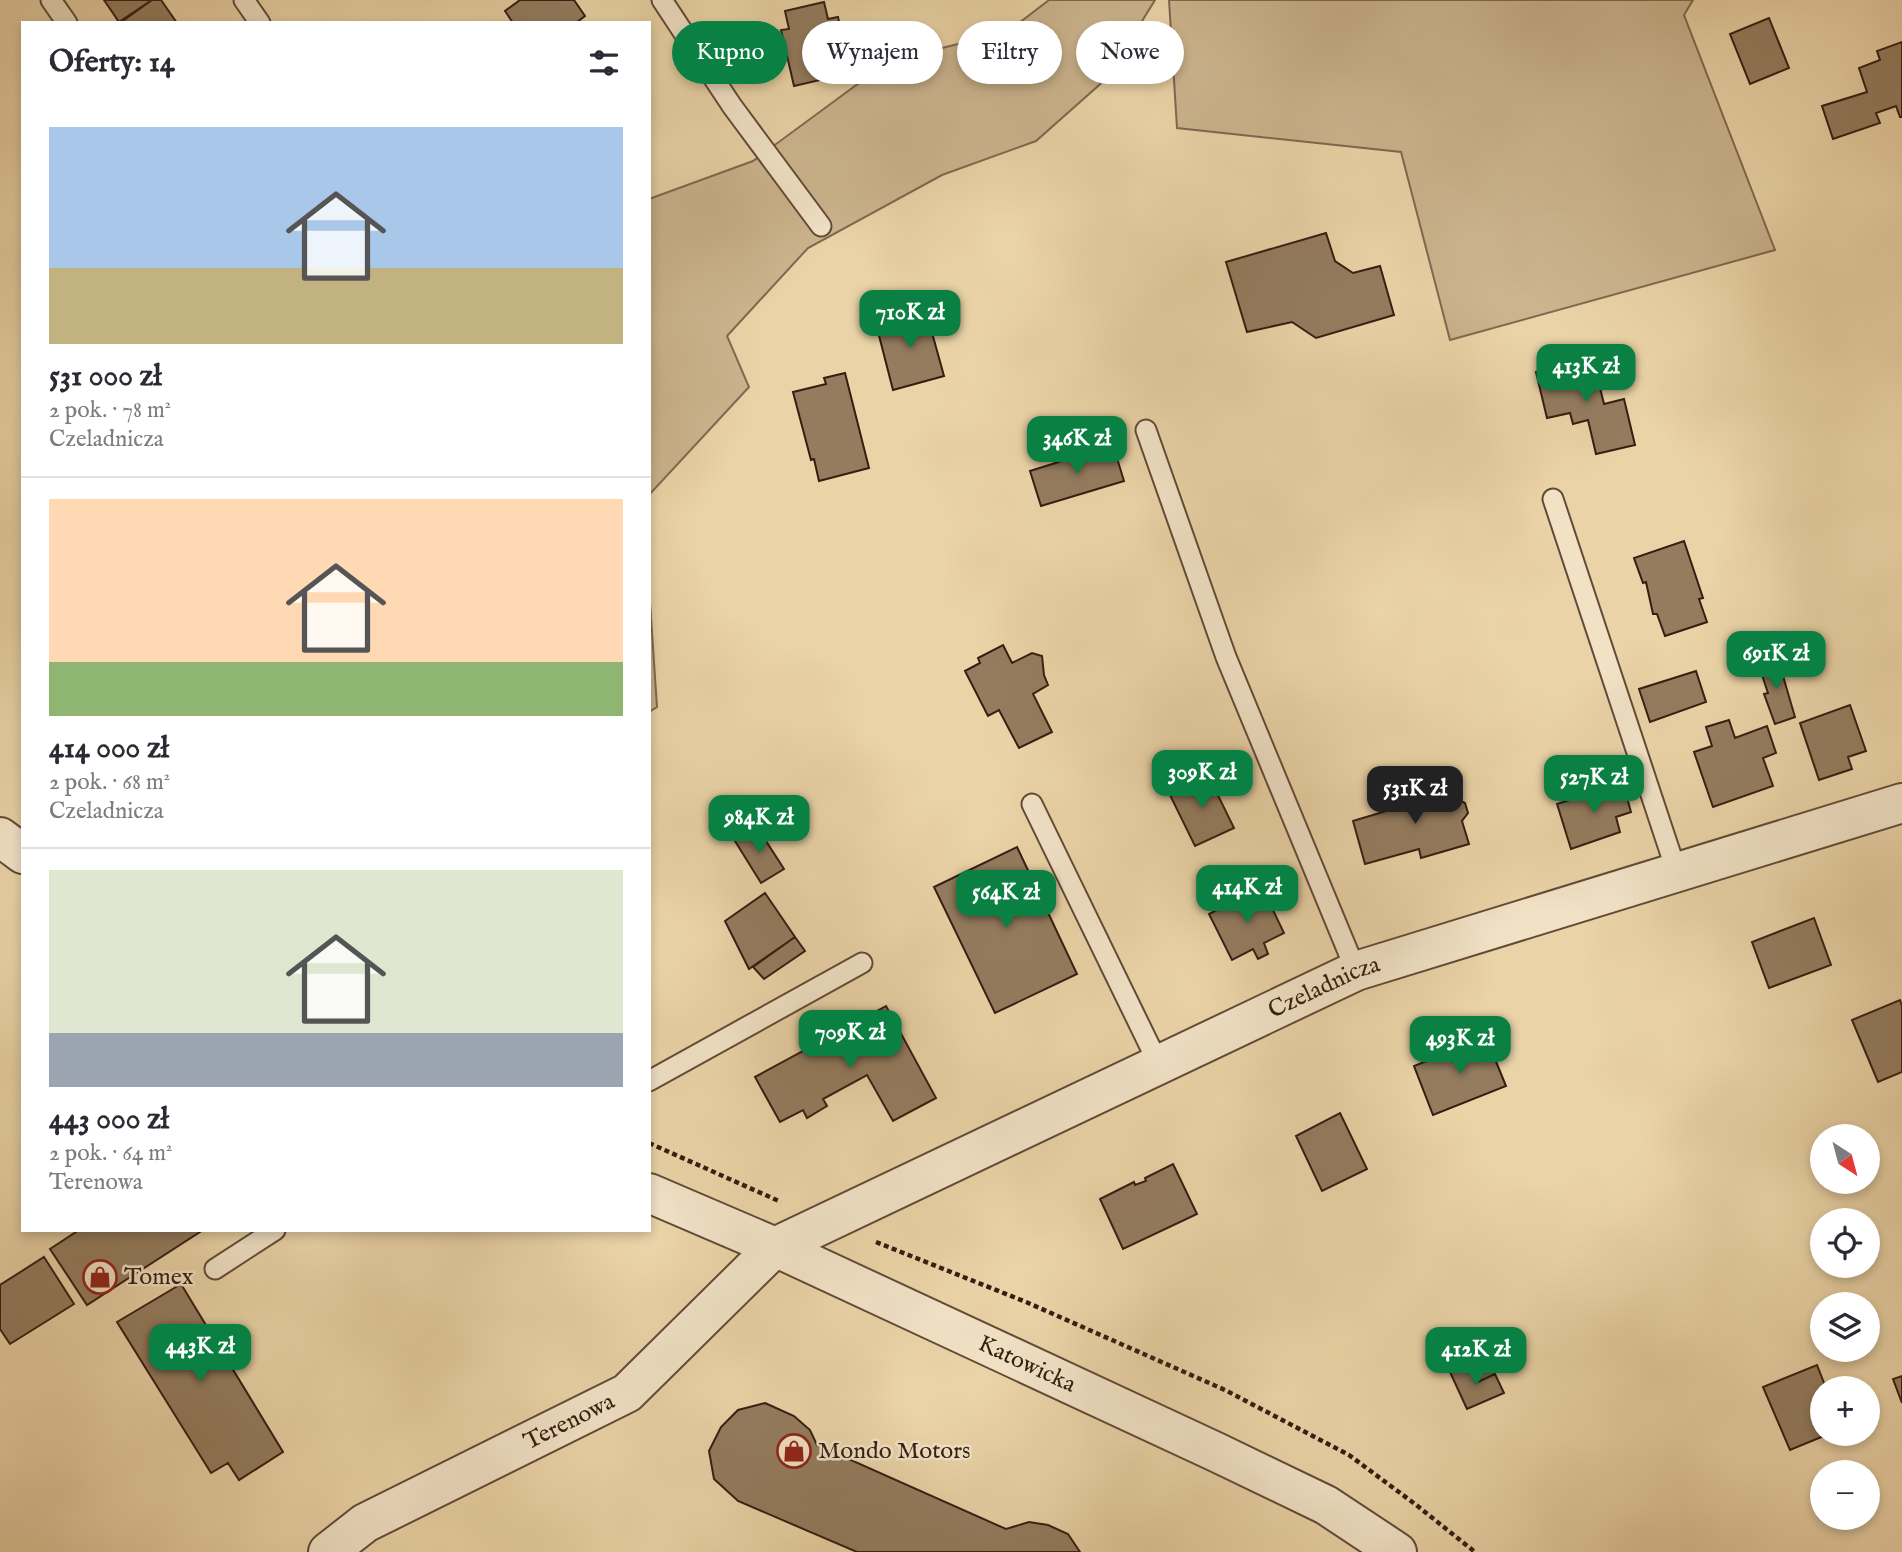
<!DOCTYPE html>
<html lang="pl">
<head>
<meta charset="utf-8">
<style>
  body { margin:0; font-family:"IM FELL English",serif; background:#f7f7f7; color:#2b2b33; height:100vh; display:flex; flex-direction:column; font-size:26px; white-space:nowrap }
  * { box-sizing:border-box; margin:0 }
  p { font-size:23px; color:#7c7c81 }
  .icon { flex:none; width:38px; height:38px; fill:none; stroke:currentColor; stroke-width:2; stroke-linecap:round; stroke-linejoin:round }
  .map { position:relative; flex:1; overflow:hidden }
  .side { position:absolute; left:21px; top:21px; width:630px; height:1211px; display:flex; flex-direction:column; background:#fff; border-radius:0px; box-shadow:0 4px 10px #0003 }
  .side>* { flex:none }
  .top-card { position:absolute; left:672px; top:21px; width:665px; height:63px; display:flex; gap:14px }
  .needle { width:46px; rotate:144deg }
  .tools { position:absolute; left:1810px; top:1124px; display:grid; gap:14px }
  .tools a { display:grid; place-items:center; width:70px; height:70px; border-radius:50%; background:#fff; box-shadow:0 4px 10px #0003; font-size:35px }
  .price { position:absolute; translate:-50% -60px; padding:0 16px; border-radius:14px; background:#0b8043; color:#fff; font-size:23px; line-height:46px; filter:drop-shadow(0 2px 4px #0008) }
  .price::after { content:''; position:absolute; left:50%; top:42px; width:21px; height:16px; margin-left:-10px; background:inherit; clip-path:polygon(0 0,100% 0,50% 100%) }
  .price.on { background:#222; color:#fff }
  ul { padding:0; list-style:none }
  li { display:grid; align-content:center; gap:14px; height:371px; padding:0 28px }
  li+li { border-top:2px solid #e1e1e2 }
  li span { display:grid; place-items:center; height:217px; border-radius:0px; color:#555 }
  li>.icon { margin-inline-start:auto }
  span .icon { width:126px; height:126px; fill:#fffc; stroke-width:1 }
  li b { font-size:30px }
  h2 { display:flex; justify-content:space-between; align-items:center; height:84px; padding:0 28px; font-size:30px }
  .tag { padding:0 24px; border-radius:32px; background:#fff; box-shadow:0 4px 10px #0003; font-size:24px; line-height:63px }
  .tag.on { background:#0b8043; color:#fff }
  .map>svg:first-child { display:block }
</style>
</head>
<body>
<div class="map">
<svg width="1902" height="1552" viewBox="0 0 1902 1552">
  <rect width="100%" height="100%" fill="#ead3a7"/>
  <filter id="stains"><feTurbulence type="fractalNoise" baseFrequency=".00286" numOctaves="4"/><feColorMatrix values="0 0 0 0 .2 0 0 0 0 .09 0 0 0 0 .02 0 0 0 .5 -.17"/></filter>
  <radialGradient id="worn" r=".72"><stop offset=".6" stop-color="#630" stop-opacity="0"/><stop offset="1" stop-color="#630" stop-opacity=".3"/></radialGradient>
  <path fill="#cbb48e" stroke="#806850" stroke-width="2" d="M1049,0H1155L1107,78L1036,141L942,175L808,248L727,336L749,387L649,495V199L753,161L889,61L1007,32Z
    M1169,0H1693L1684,15L1775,250L1450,340L1401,152L1177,128Z
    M649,587L657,707L649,712Z"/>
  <path fill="#947c5f" stroke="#361d11" stroke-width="2" d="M104,0H152L119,22Z
    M152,0H161L177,23H120Z
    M520,0H574L585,16L576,23H513L505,11Z
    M824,2L828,19L838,17L850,73L794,86L781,30L789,29L785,11Z
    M1769,18L1789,68L1750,84L1730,34Z
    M1902,42V117H1900L1896,106L1876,113L1880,123L1833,139L1822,106L1867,92L1859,68L1880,60L1877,51Z
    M1326,233L1335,261L1353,273L1380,266L1394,315L1316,338L1292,322L1247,332L1226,262Z
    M926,311L944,376L893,390L876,324Z
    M1593,359L1604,404L1624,399L1635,445L1596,454L1588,420L1573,424L1570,413L1547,418L1536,372Z
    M845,373L869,468L819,481L814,459L811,460L793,392L826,384L824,378Z
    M1113,445L1124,481L1041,506L1030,471Z
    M1684,541L1703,598L1699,599L1707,622L1665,636L1657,614H1653L1646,582L1643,583L1634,558Z
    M1003,645L1012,663L1032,653L1042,656L1044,675L1048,685L1033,694L1052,732L1019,748L999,710L988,716L965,671L980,663L978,658Z
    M1764,658L1765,663L1778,659L1795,717L1775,724L1764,694L1768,693L1757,660Z
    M1696,671L1706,702L1650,722L1639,689Z
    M1850,705L1866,751L1848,757L1852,769L1819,780L1800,723Z
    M1729,720L1735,738L1767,726L1776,753L1763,758L1773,786L1713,807L1694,752L1712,746L1706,727Z
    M1208,775L1234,828L1195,846L1169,793Z
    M1453,783L1457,799L1465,803L1468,813L1462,821L1469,844L1421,858L1419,849L1365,864L1353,821L1406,805L1404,797Z
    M1623,783L1631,812L1616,817L1620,832L1571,849L1557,804Z
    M757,827L784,869L761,883L735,841Z
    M1017,847L1077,974L995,1013L934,887Z
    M1262,887L1284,933L1264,943L1268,954L1258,959L1253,949L1232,960L1209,914Z
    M765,893L795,937L749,969L725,921Z
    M1814,918L1831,965L1769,988L1752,942Z
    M795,937L805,951L764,979L753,967Z
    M1900,1000L1902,1006V1072L1878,1082L1852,1020Z
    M886,1006L936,1098L893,1121L867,1075L823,1099L827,1106L807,1118L803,1110L780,1122L755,1077Z
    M1486,1037L1506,1086L1433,1115L1414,1066Z
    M1340,1113L1367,1169L1322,1191L1296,1136Z
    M1173,1164L1197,1214L1123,1249L1100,1199L1134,1182L1135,1185L1146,1181L1145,1178Z
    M79,1230H203L87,1305L50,1249Z
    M44,1257L74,1304L10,1344L0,1329V1285Z
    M181,1284L283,1452L239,1480L228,1463L211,1473L117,1322Z
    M1478,1333L1495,1374L1476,1383L1469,1366L1458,1370L1448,1346Z
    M1817,1365L1826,1388H1822V1433H1831L1790,1450L1763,1387Z
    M1469,1366L1476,1383L1495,1374L1504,1393L1467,1409L1450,1372Z
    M1902,1376V1403L1893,1379Z
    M765,1403L794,1416L810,1430L817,1445L1006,1529L1029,1522L1048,1525L1068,1534L1080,1552H857L738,1501L714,1479L709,1451L721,1427L738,1410Z"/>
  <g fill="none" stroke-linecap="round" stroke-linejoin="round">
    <g stroke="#634a36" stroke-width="23">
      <path id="service" d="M51,0L67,23
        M244,0L260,23
        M662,0L732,106L821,226
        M1146,430L1226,657L1356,971
        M1553,499L1677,873
        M1032,804L1159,1065
        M649,1081L862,963
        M215,1269L275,1230"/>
    </g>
    <g stroke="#634a36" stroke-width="42">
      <g id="minor">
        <path id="s1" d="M328,1552L365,1523L627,1393L775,1247L1356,971L1902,803"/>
      </g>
    </g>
    <g stroke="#634a36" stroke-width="42">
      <g id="tertiary">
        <path d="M0,837L23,854"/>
        <path id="s2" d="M649,1193L775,1247L1216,1452L1326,1505L1397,1552"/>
      </g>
    </g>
    <path stroke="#361d11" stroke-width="4.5" stroke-dasharray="5 3.5" stroke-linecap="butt" d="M649,1143L781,1202
      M876,1242L1026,1302L1225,1390L1349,1455L1415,1504L1475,1552"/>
    <use href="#service" stroke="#f1e2c6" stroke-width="19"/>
    <use href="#minor" stroke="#f1e2c6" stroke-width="38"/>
    <use href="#tertiary" stroke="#f1e2c6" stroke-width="38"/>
  </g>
  <defs>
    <g id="shop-ring" transform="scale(1.75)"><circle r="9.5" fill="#f1e2c6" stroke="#8f2418" stroke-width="1.5"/><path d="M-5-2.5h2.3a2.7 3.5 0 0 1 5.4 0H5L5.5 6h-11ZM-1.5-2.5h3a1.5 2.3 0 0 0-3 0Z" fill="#8f2418"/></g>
  </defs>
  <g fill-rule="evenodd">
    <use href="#shop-ring" x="100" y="1277"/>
    <use href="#shop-ring" x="794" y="1451"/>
  </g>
  <g text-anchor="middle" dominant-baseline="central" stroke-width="5" stroke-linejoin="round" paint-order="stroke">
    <g font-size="24" fill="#361d11" stroke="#f1e2c6">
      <text stroke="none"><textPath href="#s1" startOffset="1155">Czeladnicza</textPath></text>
      <text stroke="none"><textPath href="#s2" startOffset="415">Katowicka</textPath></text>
      <text stroke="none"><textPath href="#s1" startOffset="275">Terenowa</textPath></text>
    </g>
    <g font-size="24" fill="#361d11" stroke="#f1e2c6" text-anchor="start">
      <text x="124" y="1277">Tomex</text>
      <text x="818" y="1451">Mondo Motors</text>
    </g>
  </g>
  <rect width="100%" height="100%" filter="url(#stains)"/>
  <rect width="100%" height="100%" fill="url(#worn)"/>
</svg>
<div class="tools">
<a><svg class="needle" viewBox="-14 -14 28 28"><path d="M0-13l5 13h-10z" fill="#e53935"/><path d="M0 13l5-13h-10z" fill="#7c7c81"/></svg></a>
<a><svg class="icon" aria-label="locate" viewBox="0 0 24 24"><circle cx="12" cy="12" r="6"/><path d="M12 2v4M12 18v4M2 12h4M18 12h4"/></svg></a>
<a><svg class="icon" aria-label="layers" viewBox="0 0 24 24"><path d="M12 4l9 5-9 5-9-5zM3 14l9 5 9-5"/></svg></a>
<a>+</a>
<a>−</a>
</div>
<b class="price" style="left:910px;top:350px">710K zł</b>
<b class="price" style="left:1586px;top:404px">413K zł</b>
<b class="price" style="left:1077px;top:476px">346K zł</b>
<b class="price" style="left:1776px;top:691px">691K zł</b>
<b class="price" style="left:1202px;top:810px">309K zł</b>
<b class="price" style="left:1594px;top:815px">527K zł</b>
<b class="price on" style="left:1415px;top:826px">531K zł</b>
<b class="price" style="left:759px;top:855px">984K zł</b>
<b class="price" style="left:1247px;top:925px">414K zł</b>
<b class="price" style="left:1006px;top:930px">564K zł</b>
<b class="price" style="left:850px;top:1070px">709K zł</b>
<b class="price" style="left:1460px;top:1076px">493K zł</b>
<b class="price" style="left:200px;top:1384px">443K zł</b>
<b class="price" style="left:1476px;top:1387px">412K zł</b>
<div class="top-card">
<a class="tag on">Kupno</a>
<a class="tag">Wynajem</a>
<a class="tag">Filtry</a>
<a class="tag">Nowe</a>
</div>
<section class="side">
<h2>Oferty: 14<svg class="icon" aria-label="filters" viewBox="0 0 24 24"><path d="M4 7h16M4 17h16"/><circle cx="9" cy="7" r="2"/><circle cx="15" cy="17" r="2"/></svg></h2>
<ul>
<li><span style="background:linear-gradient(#a9c7e8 65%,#c2b280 0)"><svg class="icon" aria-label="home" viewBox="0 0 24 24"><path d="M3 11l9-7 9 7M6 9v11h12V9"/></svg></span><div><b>531 000 zł</b><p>2 pok. · 78 m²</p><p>Czeladnicza</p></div></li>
<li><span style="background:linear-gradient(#ffd9b3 75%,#8fb573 0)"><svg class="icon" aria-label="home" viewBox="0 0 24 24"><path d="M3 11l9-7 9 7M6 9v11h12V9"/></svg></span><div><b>414 000 zł</b><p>2 pok. · 68 m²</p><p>Czeladnicza</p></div></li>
<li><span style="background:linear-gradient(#dfe7d0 75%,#9aa5b1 0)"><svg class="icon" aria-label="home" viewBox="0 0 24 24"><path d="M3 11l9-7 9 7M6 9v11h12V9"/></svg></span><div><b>443 000 zł</b><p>2 pok. · 64 m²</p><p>Terenowa</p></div></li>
</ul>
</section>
</div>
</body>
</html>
